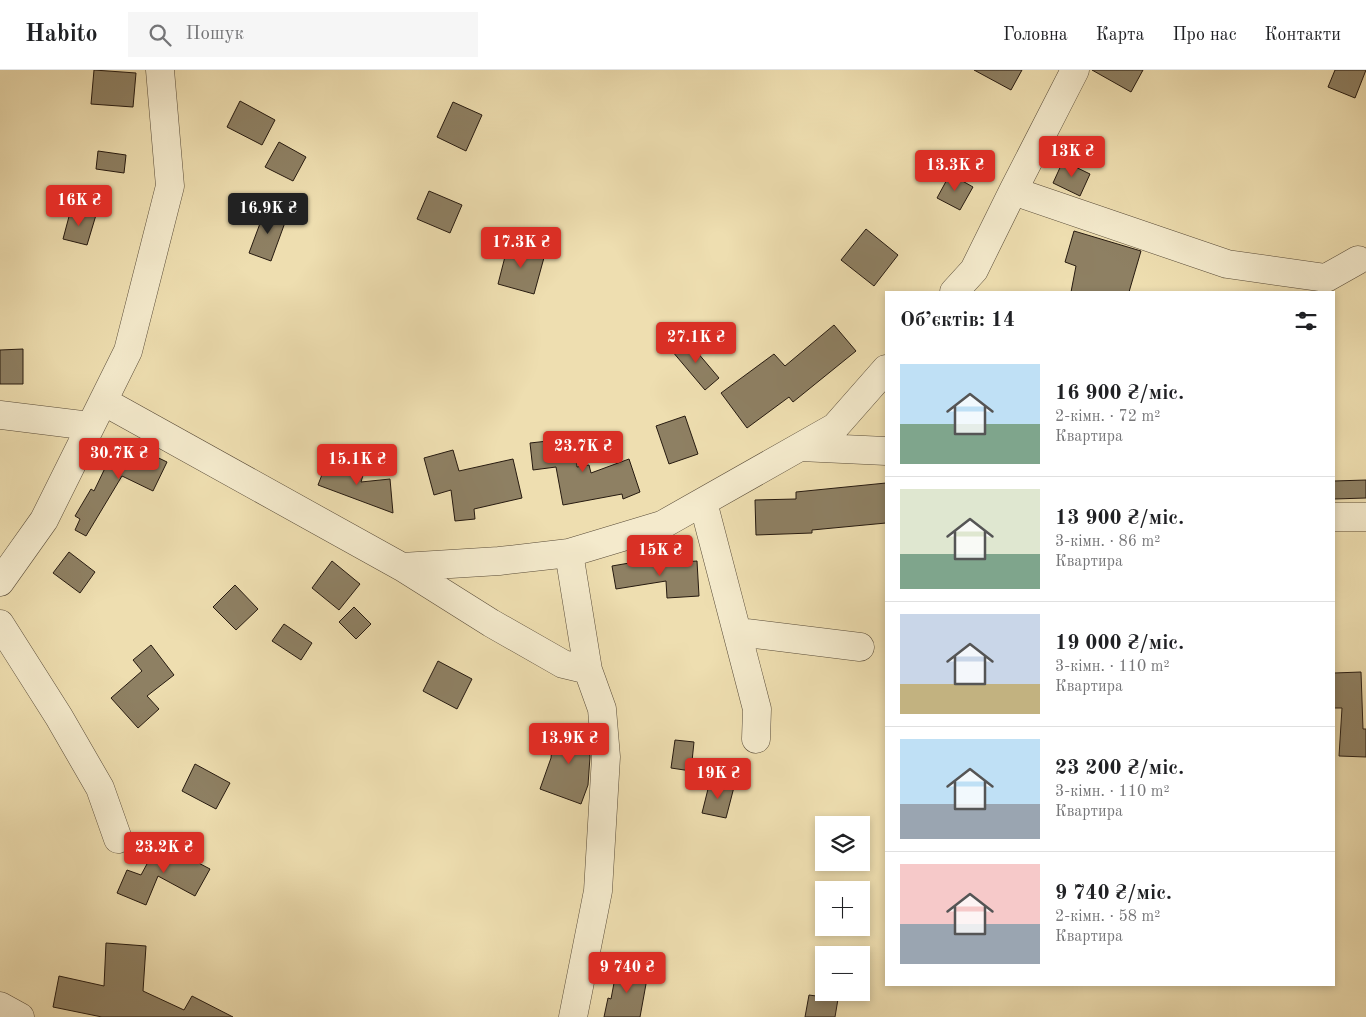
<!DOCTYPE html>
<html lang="uk">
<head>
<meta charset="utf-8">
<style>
  body { margin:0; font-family:"Old Standard TT",serif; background:#f6f6f6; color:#202124; height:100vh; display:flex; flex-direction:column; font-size:19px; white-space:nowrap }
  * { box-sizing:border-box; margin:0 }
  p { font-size:16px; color:#757577 }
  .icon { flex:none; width:28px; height:28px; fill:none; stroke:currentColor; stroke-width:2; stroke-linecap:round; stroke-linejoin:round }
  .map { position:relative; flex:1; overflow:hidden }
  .drawer { position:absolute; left:885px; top:221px; width:450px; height:695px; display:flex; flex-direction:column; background:#fff; border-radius:0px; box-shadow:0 2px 8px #0003 }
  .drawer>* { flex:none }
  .fabs { position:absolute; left:815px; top:746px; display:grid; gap:10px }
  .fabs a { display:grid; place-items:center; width:55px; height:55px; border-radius:0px; background:#fff; box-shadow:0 2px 8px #0003; font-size:25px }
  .price { position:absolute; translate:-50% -42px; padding:0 11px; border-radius:5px; background:#d93025; color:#fff; font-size:16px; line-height:32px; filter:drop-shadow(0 1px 2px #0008) }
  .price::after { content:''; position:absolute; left:50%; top:30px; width:15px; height:11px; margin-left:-8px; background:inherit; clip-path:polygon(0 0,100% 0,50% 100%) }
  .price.current { background:#222; color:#fff }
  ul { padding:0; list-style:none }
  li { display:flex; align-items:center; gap:15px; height:125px; padding:0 15px }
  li+li { border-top:1px solid #e0e0e0 }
  li span { display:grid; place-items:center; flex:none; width:140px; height:100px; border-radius:0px; color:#555 }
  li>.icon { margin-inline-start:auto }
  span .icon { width:60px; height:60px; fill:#fffc; stroke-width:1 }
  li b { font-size:21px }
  h2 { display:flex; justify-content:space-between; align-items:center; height:60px; padding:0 15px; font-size:21px }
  header { display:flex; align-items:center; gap:30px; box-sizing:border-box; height:70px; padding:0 25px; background:#fff; border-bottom:1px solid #e0e0e0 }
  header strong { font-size:24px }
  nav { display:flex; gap:28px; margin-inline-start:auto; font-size:18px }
  .search { width:350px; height:45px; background:#f6f6f6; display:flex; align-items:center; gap:12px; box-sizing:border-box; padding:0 18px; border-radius:0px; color:#757577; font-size:19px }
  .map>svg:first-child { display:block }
</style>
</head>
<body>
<header>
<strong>Habito</strong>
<div class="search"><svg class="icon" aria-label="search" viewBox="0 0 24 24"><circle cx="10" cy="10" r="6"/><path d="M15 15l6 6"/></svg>Пошук</div>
<nav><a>Головна</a><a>Карта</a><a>Про нас</a><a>Контакти</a></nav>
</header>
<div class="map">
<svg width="1366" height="947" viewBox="0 0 1366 947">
  <rect width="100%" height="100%" fill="#eedeb0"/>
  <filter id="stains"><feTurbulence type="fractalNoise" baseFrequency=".004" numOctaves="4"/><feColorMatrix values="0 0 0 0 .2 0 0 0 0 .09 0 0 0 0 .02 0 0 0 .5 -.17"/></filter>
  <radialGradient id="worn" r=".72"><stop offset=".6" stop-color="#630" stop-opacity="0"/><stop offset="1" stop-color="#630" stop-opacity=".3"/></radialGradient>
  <path fill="#8e8063" stroke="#261a10" d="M94,0L136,3L133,37L91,34Z
    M974,0H1022L1011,20Z
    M1092,0H1143L1131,22Z
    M1335,0H1366L1355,28L1328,17Z
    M240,31L275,50L262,75L227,57Z
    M453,32L482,45L466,81L437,67Z
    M279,72L306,87L293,111L265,97Z
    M98,81L126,85L124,103L96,99Z
    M1063,91L1090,104L1080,126L1053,113Z
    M950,104L973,117L960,140L937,128Z
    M429,121L462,135L450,163L417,149Z
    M71,139L96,145L87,175L63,169Z
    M265,140L287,147L271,191L249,183Z
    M866,159L898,185L874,216L841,190Z
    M1074,161L1141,181L1129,222H1071L1076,196L1065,192Z
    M508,175L545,184L534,224L498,214Z
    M834,255L856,281L793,332L789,327L747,358L721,323L774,284L785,296Z
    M686,269L719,308L705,320L672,281Z
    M23,279V314H0V280Z
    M685,346L698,384L669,394L656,356Z
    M575,368L577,397L589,395L591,403L629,389L640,422L623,429L622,424L563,435L556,397L533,400L530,373Z
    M119,369L167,392L153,421L122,406L86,466L75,460L80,449L75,446L91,419L94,421Z
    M453,380L459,401L513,389L522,428L474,439L475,449L455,451L451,420L434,425L424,388Z
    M328,389L364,402L361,412L390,409L393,443L318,415Z
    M1366,410V428L1334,429V411Z
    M886,413V453L812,460V463L756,465L755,430L796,429V422Z
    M69,482L95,502L80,523L53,503Z
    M332,491L360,514L339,540L312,518Z
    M697,491L699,526L667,528L666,511L616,519L612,496L635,492L636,495Z
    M235,515L258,539L236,560L213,537Z
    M354,537L371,554L356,569L339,552Z
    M284,554L312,573L301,590L272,571Z
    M151,575L174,605L147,626L159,639L138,658L111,628L142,601L133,590Z
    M438,591L472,609L457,639L423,621Z
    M1361,602L1363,659H1366V687L1339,686L1342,638H1334V603Z
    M554,657L588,660L590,687L588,715L581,734L540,719L551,688Z
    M675,670L694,672L691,701L671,698Z
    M195,694L230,713L216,739L182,721Z
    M710,711L734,717L726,748L702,743Z
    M160,770L171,775L170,778L210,799L195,826L158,806L146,835L117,823L127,800L141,805Z
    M106,873L146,876L143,921L184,940L192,926L233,947H102L53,937L59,906L104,916Z
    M617,897L648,903L640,947H604L608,928L611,929Z
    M809,925L838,929L835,947H805Z"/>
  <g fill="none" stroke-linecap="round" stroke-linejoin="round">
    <g stroke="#584b38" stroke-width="29">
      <path id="minor" d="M1013,121L1227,194L1326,208L1358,190
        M954,222L974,200L1013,121L1075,0
        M103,331L402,497L499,491L569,483L662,455L835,357L886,299
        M0,345L90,356
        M800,377L886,381
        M703,432L757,639L756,669
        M1334,447H1366
        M569,483L588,600L602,639L606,687L598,821L573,947
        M402,497L491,553L563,594L588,600
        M0,512L44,450L128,281L170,116L160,0
        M0,554L59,647L100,718L118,769
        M738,562L860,577
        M0,936L20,947"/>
    </g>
    <use href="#minor" stroke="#f4eacc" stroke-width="28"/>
  </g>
  <rect width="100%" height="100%" filter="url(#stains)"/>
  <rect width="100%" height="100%" fill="url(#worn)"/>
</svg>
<div class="fabs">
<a><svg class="icon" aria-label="layers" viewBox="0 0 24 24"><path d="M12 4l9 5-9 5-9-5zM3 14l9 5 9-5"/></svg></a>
<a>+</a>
<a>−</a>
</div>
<b class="price" style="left:1072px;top:108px">13K ₴</b>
<b class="price" style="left:955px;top:122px">13.3K ₴</b>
<b class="price" style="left:79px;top:157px">16K ₴</b>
<b class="price current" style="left:268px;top:165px">16.9K ₴</b>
<b class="price" style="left:521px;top:199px">17.3K ₴</b>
<b class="price" style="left:696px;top:294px">27.1K ₴</b>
<b class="price" style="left:583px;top:403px">23.7K ₴</b>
<b class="price" style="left:119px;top:410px">30.7K ₴</b>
<b class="price" style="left:357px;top:416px">15.1K ₴</b>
<b class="price" style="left:660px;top:507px">15K ₴</b>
<b class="price" style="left:569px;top:695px">13.9K ₴</b>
<b class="price" style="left:718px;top:730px">19K ₴</b>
<b class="price" style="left:164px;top:804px">23.2K ₴</b>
<b class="price" style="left:627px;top:924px">9 740 ₴</b>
<section class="drawer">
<h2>Об’єктів: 14<svg class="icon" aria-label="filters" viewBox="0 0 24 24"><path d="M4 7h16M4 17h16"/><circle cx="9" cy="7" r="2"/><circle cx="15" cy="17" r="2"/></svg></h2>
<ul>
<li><span style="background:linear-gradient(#bfe0f5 60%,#7fa58c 0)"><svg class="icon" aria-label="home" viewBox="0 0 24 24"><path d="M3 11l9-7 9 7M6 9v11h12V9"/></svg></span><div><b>16 900 ₴/міс.</b><p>2-кімн. · 72 m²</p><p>Квартира</p></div></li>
<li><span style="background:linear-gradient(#dfe7d0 65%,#7fa58c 0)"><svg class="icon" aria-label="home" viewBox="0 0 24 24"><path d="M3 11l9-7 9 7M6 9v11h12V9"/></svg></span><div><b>13 900 ₴/міс.</b><p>3-кімн. · 86 m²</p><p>Квартира</p></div></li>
<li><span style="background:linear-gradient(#c9d6e8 70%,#c2b280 0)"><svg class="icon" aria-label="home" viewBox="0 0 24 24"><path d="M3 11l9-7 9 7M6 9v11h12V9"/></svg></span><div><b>19 000 ₴/міс.</b><p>3-кімн. · 110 m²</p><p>Квартира</p></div></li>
<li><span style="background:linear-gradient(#bfe0f5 65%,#9aa5b1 0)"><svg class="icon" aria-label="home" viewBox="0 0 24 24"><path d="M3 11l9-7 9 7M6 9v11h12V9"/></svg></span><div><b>23 200 ₴/міс.</b><p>3-кімн. · 110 m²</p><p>Квартира</p></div></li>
<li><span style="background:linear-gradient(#f6c9c9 60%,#9aa5b1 0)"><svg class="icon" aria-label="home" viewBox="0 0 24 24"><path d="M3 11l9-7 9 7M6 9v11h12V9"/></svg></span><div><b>9 740 ₴/міс.</b><p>2-кімн. · 58 m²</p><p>Квартира</p></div></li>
</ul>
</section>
</div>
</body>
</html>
